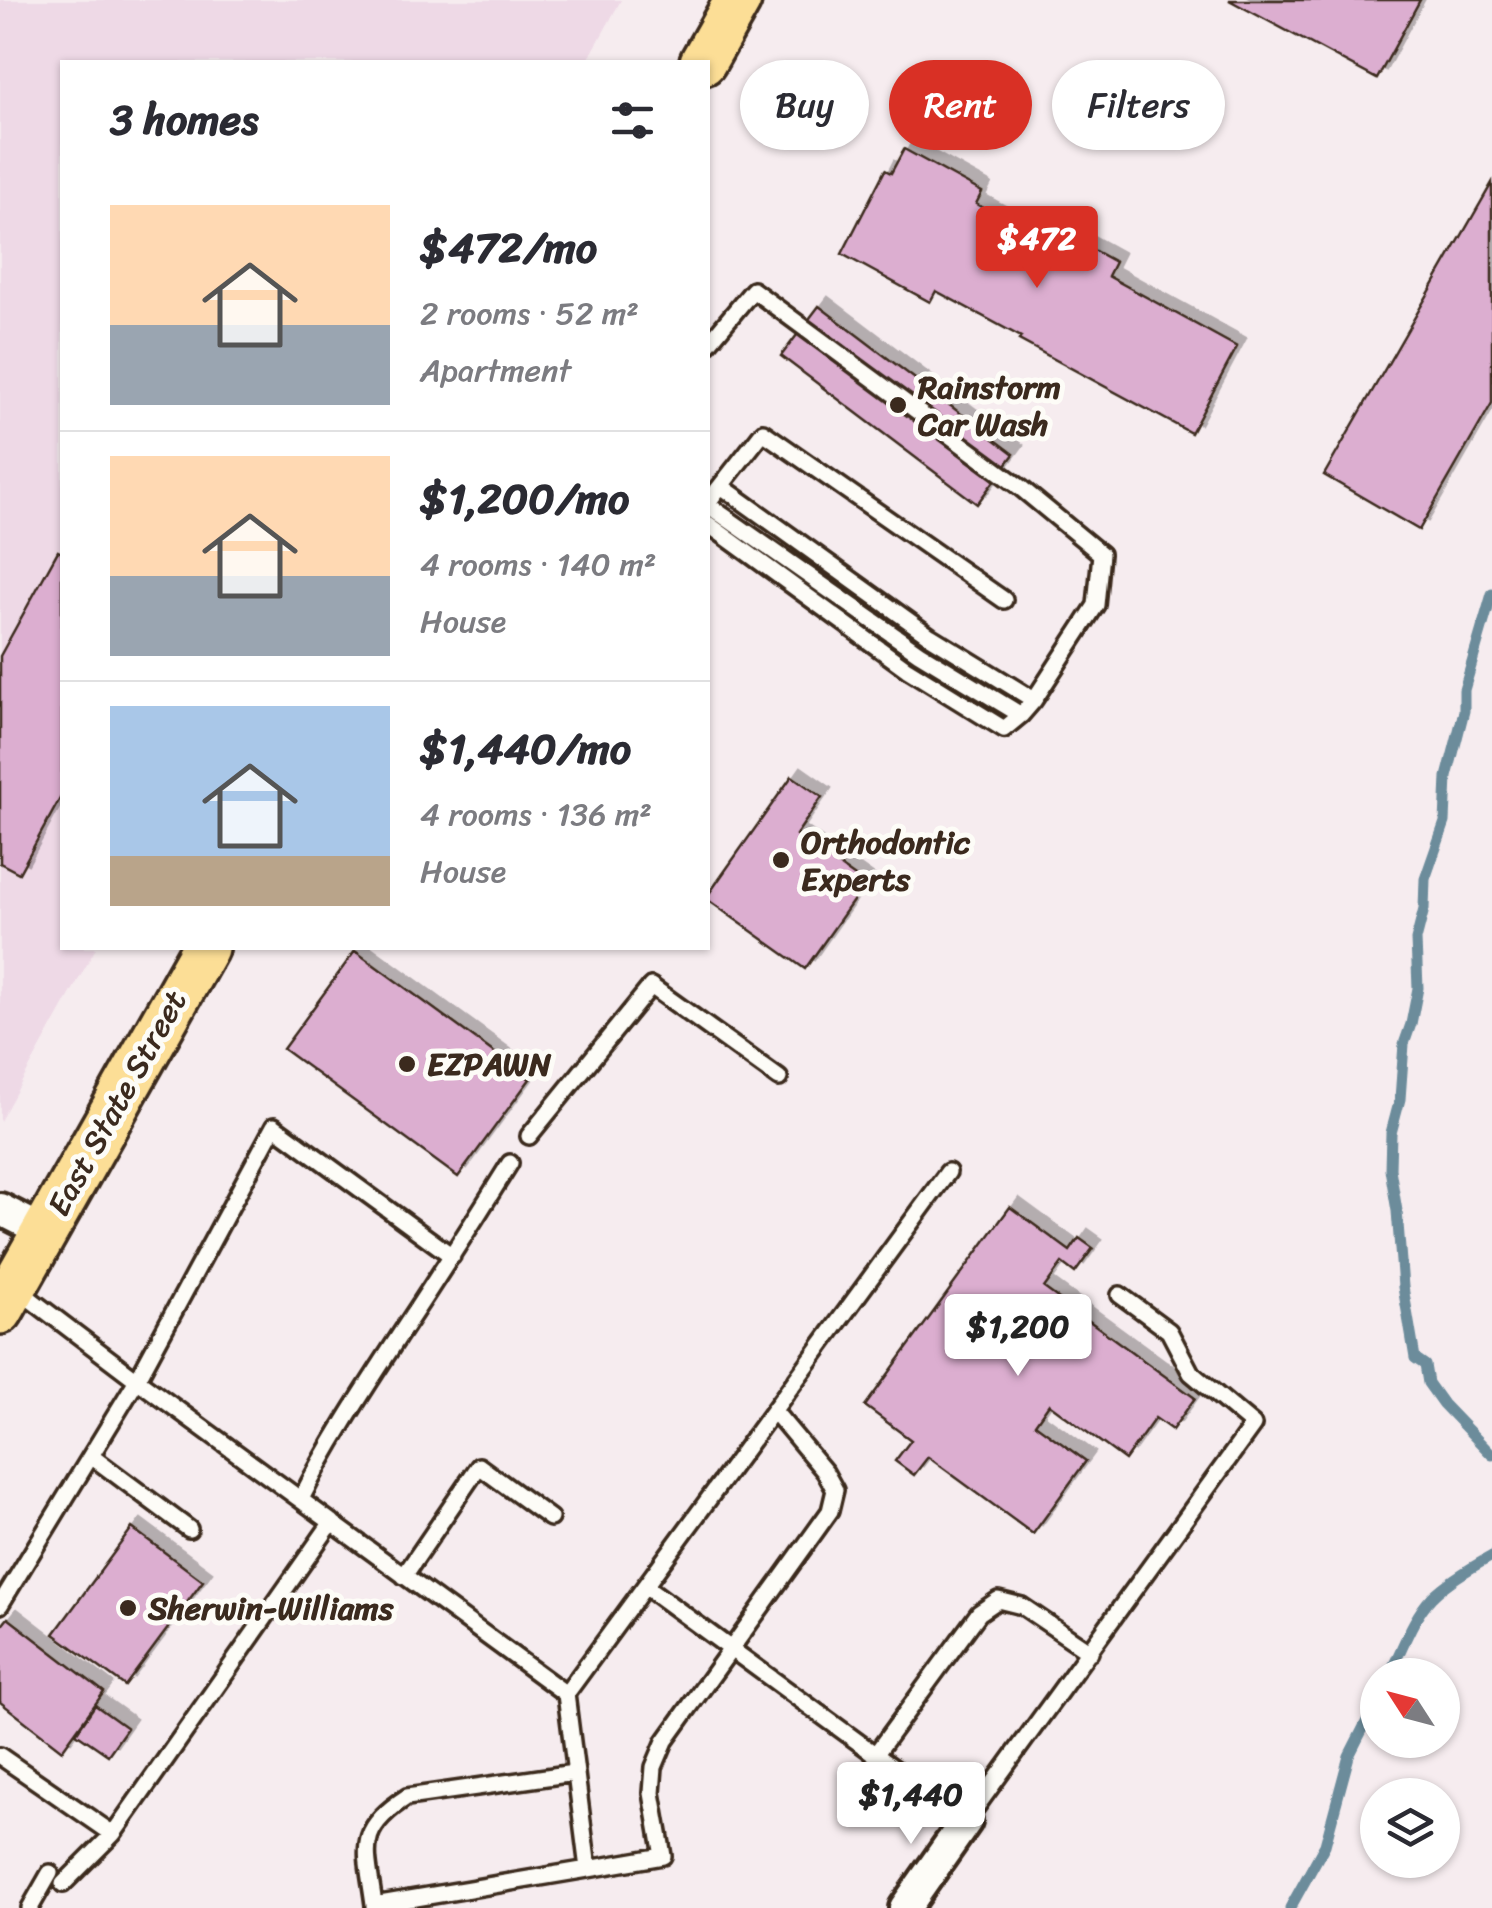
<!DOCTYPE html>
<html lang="en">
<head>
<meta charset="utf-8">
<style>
  body { margin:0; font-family:Sriracha,sans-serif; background:#f7f7f7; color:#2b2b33; height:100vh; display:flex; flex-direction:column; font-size:38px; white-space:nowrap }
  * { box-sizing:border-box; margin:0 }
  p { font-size:32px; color:#7c7c81 }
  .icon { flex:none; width:55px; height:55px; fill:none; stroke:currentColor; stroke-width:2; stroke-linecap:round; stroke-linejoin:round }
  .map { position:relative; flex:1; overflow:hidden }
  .panel { position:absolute; left:60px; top:60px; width:650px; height:890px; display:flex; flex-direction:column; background:#fff; border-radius:0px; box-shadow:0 2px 8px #0004 }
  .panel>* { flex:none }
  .guide { position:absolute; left:740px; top:60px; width:600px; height:90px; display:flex; gap:20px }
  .needle { width:65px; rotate:306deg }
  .fabs { position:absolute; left:1360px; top:1658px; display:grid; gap:20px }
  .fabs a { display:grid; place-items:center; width:100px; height:100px; border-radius:50%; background:#fff; box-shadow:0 2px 8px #0004; font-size:50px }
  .price { position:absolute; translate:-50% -85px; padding:0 22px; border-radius:10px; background:#fff; color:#222; font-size:32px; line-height:65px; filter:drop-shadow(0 2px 5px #0008) }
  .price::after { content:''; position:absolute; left:50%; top:60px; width:30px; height:22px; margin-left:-15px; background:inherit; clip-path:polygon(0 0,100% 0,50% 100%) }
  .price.current { background:#d93025; color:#fff }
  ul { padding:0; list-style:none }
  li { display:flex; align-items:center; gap:30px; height:250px; padding:0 50px }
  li+li { border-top:2px solid #e1e1e2 }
  li span { display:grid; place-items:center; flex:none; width:280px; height:200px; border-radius:0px; color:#555 }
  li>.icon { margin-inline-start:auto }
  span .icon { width:120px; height:120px; fill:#fffc; stroke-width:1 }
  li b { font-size:42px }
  h2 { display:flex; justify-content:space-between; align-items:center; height:120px; padding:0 50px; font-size:42px }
  .tag { padding:0 35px; border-radius:45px; background:#fff; box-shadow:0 2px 8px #0004; font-size:35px; line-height:90px }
  .tag.current { background:#d93025; color:#fff }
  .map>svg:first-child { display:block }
</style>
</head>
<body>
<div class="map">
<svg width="1492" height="1908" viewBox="0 0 1492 1908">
  <defs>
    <filter id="shadow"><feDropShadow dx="9" dy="-9" stdDeviation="0" flood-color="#0004"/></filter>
  </defs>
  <rect width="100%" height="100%" fill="#f6ecef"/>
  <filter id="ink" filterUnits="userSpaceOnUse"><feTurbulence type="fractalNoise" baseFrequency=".01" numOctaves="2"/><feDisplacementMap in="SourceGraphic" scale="20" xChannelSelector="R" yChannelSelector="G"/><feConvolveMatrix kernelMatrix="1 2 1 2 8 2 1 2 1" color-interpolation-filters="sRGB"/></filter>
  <g filter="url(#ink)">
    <path fill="#eed9e6" d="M0,0H621L587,62H62V948H96L0,1121Z"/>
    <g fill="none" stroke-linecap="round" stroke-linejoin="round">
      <path stroke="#6c8c9b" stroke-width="11" d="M1492,594L1464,690V711L1447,777L1445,822L1425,879L1424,909L1416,940L1418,988L1411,1024L1404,1044L1400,1099L1391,1133L1390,1169L1397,1211L1403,1287L1415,1358L1425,1365L1428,1383L1443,1404L1492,1455
        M1389,1675C1402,1650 1412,1618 1432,1597C1448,1581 1472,1567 1492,1556
        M1290,1908L1325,1845L1349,1756L1378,1699"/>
    </g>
    <path fill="#dcaed0" stroke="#3b2a1e" stroke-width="2.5" filter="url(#shadow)" d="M1229,0H1420L1377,79Z
      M904,149L982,192L976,204L1052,246L1059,231L1115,262L1108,276L1237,347L1191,433L1019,340L1021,337L936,291L930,302L842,254L885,170L891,173Z
      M1492,183V403L1419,530L1324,475Z
      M819,306L1014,454L977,504L781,356Z
      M58,551L62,553V795L19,873L0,863V656Z
      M792,776L822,797L796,835L865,884L805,969L708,900V895Z
      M355,951L530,1079L458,1177L283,1049Z
      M1010,1207L1070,1251L1079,1238L1093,1248L1075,1273L1062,1263L1044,1288L1195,1398L1172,1430L1155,1418L1125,1460L1049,1404L1035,1424L1086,1461L1033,1534L928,1457L914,1475L895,1461L911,1440L865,1406Z
      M132,1528L203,1581L125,1686L54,1634Z
      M8,1618L104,1692L62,1750L0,1702V1628Z
      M95,1705L127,1728L108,1755L76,1733Z"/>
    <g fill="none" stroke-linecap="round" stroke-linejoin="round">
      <g stroke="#3b2a1e" stroke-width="22">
        <path id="service" d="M708,344L753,290L1021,488L1101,554L1096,605L1034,700L1021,715L1004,729L907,669L708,524
          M721,486L930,636L1034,700
          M708,502L763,432L1004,600
          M708,505L919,653L1021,715
          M529,1136L651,986L779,1078
          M17,1289L137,1380L566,1694
          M91,1456L189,1529
          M301,1499C330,1441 366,1387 401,1333C438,1277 474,1221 510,1163
          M404,1576L479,1466L550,1518
          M645,1586L966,1821L1253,1425L1191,1373L1169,1331L1120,1295
          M0,1605L137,1380L274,1126L452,1256
          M875,1755L979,1613L998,1600L1022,1606L1090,1652
          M0,1756L113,1834L332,1522
          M588,1869L663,1856L652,1793L654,1767L665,1741L830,1511L835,1490L825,1472L774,1411
          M63,1884L113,1834
          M374,1905C367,1850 354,1831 407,1797L574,1773
          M30,1908L50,1873
          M374,1908V1905L588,1869L566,1694L948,1172"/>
      </g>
      <g stroke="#3b2a1e" stroke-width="38">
        <path id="minor" d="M0,1209L45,1232
          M905,1908L966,1821"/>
      </g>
      <g stroke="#3b2a1e" stroke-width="52">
        <path id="primary" d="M703,62L738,0
          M0,1311L205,948"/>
      </g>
      <use href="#service" stroke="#fdfcf7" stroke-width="15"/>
      <use href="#minor" stroke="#fdfcf7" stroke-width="30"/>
      <use href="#primary" stroke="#fcde96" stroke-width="45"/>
    </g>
  </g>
  <g fill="#3b2a1e" stroke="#fdfcf7" stroke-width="4">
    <circle cx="898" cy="405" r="10"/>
    <circle cx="781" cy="860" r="10"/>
    <circle cx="407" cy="1064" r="10"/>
    <circle cx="128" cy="1608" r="10"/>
  </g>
  <g text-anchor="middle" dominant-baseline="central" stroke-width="10" stroke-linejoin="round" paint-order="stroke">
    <g font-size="32" font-weight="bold" fill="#3b2a1e" stroke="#fdfcf7" text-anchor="start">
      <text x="918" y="387">Rainstorm<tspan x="918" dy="37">Car Wash</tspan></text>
      <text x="801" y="842">Orthodontic<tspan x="801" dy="37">Experts</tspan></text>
      <text x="427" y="1064">EZPAWN</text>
      <text x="148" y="1608">Sherwin-Williams</text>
    </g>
    <g font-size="32" fill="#3b2a1e" stroke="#fdfcf7">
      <text transform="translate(117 1103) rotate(-61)">East State Street</text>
    </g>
  </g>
</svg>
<div class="fabs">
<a><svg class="needle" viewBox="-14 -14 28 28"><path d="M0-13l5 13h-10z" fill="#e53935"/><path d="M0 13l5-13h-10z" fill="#7c7c81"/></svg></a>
<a><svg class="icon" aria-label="layers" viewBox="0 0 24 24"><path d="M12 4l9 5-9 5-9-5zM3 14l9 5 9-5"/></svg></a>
</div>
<b class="price current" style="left:1037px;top:291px">$472</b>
<b class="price" style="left:1018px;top:1379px">$1,200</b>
<b class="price" style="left:911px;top:1847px">$1,440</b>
<div class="guide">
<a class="tag">Buy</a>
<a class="tag current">Rent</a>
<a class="tag">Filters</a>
</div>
<section class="panel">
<h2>3 homes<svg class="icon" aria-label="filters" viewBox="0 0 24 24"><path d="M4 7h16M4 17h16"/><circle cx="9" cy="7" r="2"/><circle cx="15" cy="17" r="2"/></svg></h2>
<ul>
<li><span style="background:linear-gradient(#ffd9b3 60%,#9aa5b1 0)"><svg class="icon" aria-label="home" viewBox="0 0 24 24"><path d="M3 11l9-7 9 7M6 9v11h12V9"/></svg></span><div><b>$472/mo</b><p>2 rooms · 52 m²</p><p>Apartment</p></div></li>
<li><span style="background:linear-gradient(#ffd9b3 60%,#9aa5b1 0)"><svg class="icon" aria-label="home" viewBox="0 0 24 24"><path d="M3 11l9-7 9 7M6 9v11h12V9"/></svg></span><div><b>$1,200/mo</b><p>4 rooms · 140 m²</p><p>House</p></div></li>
<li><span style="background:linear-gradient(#a9c7e8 75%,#b9a48a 0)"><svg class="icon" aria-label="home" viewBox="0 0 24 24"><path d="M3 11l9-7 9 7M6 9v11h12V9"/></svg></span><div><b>$1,440/mo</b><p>4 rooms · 136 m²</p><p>House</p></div></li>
</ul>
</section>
</div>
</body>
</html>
